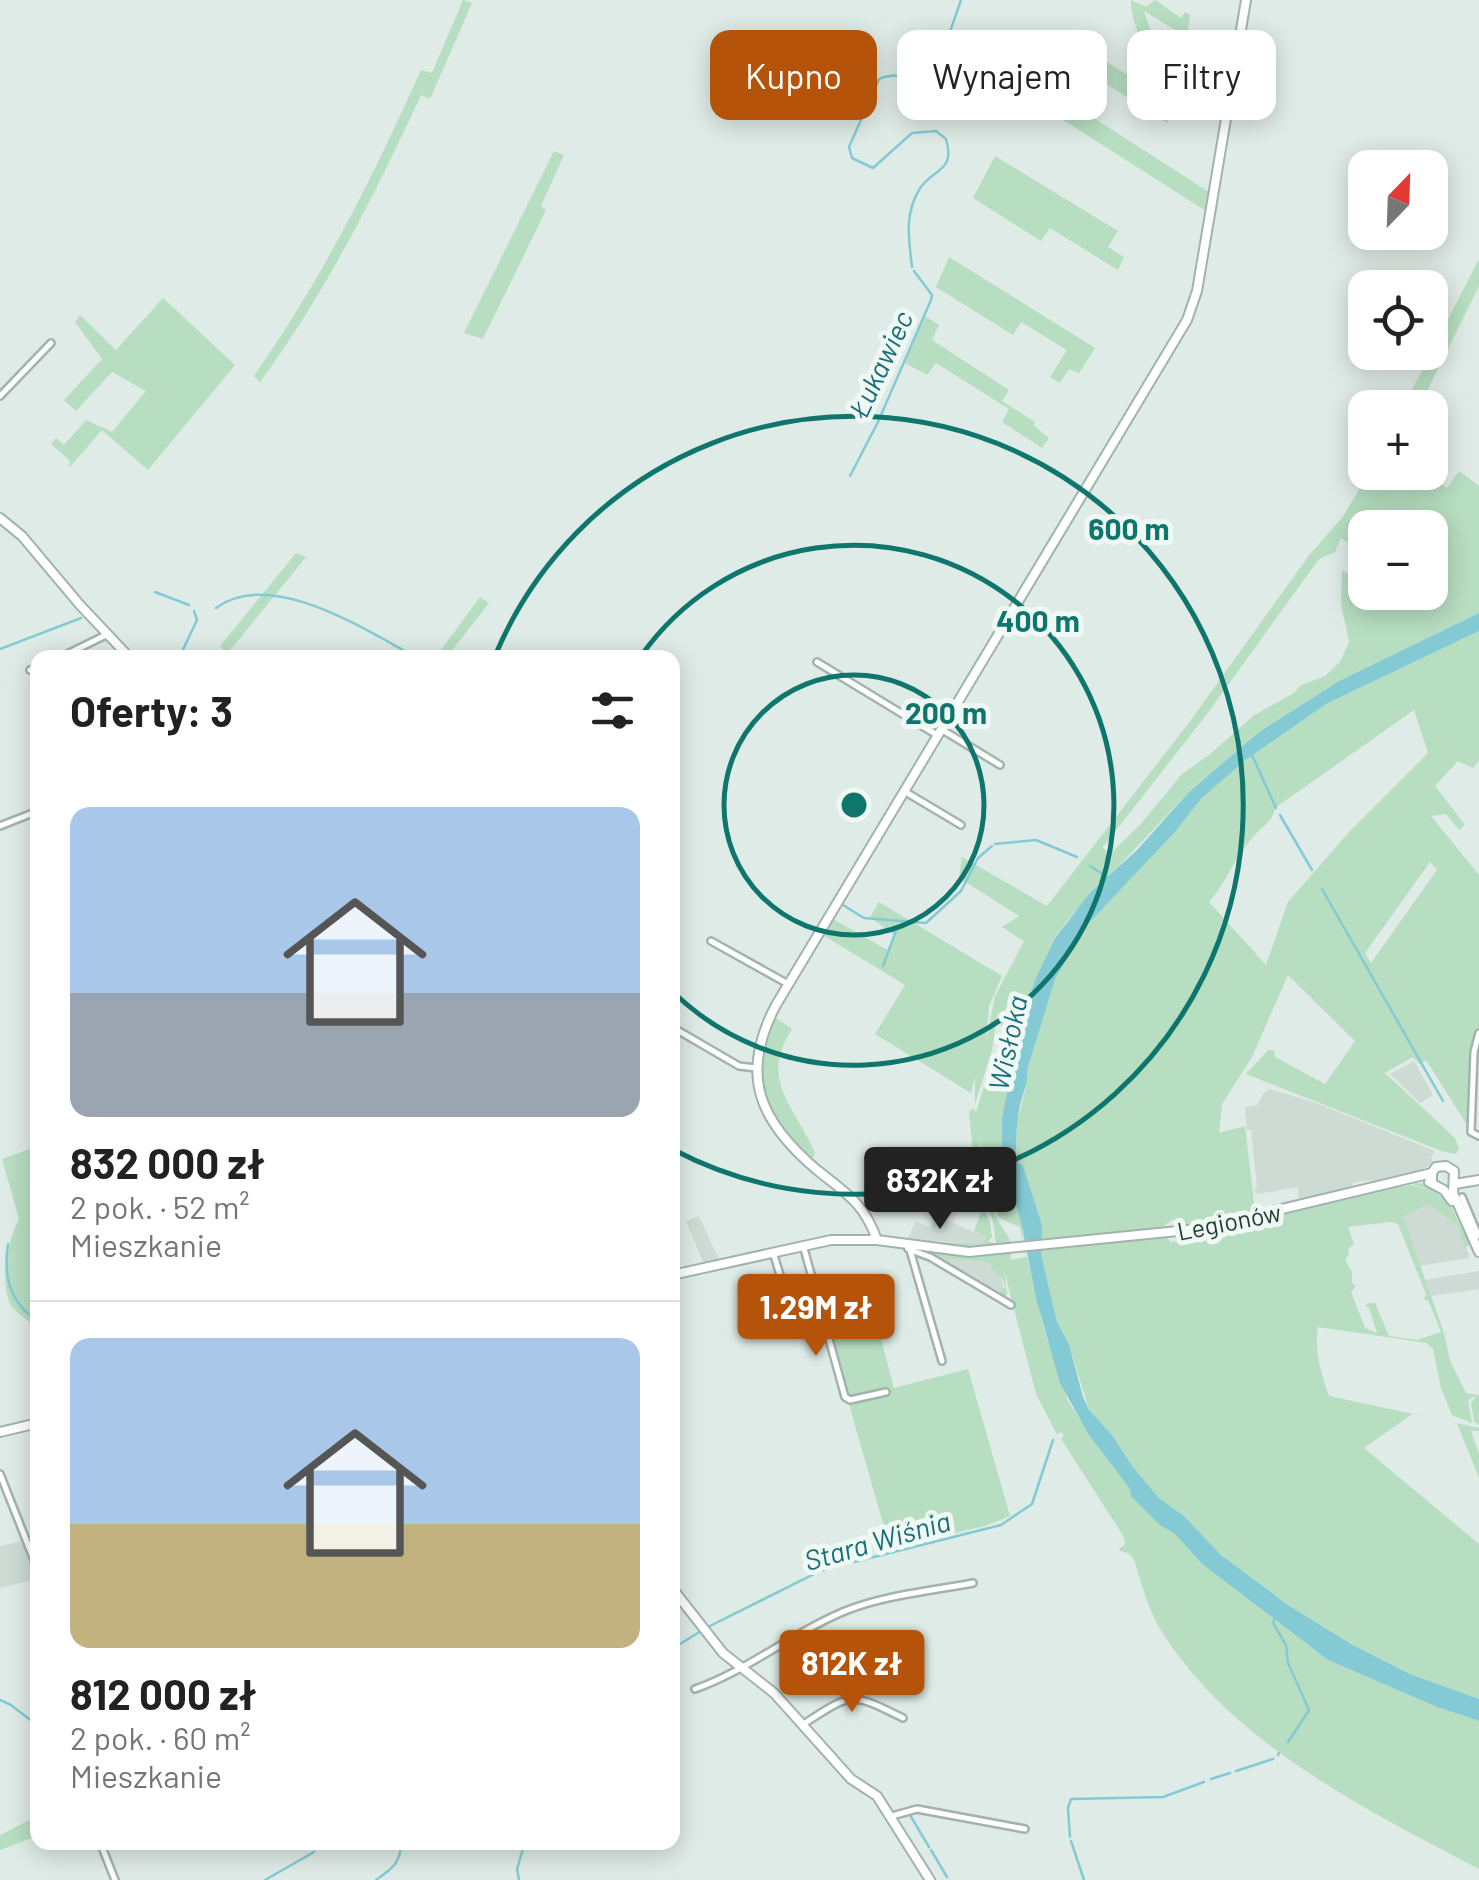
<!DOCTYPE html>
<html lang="pl">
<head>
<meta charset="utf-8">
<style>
  body { margin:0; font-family:Barlow,sans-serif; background:#f6f6f6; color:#222; height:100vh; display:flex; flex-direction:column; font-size:38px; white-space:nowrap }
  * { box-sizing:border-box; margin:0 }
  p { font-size:32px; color:#767676 }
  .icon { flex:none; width:55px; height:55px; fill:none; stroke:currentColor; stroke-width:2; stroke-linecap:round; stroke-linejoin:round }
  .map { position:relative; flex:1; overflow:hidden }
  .side { position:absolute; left:30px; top:650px; width:650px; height:1200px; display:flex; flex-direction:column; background:#fff; border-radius:20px; box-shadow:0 5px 25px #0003 }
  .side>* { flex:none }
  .banner { position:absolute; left:710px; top:30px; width:618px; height:90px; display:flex; gap:20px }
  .needle { width:65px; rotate:23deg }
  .buttons { position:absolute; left:1348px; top:150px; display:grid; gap:20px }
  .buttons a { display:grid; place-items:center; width:100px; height:100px; border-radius:20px; background:#fff; box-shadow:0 5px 25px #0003; font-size:50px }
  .price { position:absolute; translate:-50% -85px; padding:0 22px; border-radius:10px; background:#b45309; color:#fff; font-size:32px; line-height:65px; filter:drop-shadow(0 2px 5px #0008) }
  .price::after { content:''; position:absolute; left:50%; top:60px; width:30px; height:22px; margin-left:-15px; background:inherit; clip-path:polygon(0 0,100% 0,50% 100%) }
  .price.on { background:#222; color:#fff }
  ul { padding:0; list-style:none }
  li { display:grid; align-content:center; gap:20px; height:530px; padding:0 40px }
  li+li { border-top:2px solid #e0e0e0 }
  li span { display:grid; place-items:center; height:310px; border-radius:20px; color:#555 }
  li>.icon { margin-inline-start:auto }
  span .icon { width:180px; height:180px; fill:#fffc; stroke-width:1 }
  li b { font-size:42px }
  h2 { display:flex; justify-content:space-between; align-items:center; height:120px; padding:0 40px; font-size:42px }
  .chip { padding:0 35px; border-radius:20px; background:#fff; box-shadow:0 5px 25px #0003; font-size:35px; line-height:90px }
  .chip.on { background:#b45309; color:#fff }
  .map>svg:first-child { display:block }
</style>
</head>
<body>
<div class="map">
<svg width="1479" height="1880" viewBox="0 0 1479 1880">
  <rect width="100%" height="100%" fill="#dfebe6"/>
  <path fill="#cddbd4" d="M1414,1061L1433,1095L1420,1103L1390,1074Z
    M1269,1089L1314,1102L1435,1151L1431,1157L1434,1164L1400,1179L1364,1181L1353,1183L1351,1188L1310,1199L1298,1197V1187L1258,1194L1254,1191L1257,1186L1251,1130H1247L1245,1107L1257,1105L1263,1094Z
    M1428,1204L1458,1226L1470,1258L1419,1266L1402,1216Z
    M699,1216L719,1260L704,1264L686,1221Z
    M937,1216L986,1237L983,1243L932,1241L935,1246L903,1242L910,1235L915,1221L930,1227Z
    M940,1257L996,1259L1005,1294L1001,1297L939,1260Z
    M1479,1271V1289L1431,1296L1425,1280Z
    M23,1541L37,1579L0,1588V1546Z"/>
  <path fill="#b7dec0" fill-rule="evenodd" d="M463,0L472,3L430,99L421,95C374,196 326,292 260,382L254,376C324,275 371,181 421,70L432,73Z
    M1131,0L1146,7L1155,0L1181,18L1185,12L1190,15L1183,63L1176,55L1183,35L1144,11L1164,73L1159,72L1160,86L1177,97L1176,106L1160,96L1161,108L1171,115L1167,123L1052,49L1060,33L1154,91C1156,59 1131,33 1131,0Z
    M1036,81L1209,192L1206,211L1027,97Z
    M554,151L564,155L541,206L546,210L483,339L464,333Z
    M995,156L1118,231L1108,247L1124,257L1118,270L1050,228L1041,241L973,198Z
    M949,257L1095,348L1079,373L1069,369L1060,383L1050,377L1067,350L1021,322L1013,335L936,287Z
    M1479,259V286L1426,393L1418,407H1403Z
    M163,298L235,365L148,470L102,430L69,468L70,461L51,444L56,438L64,445L86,420L112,432L146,391L112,372L76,411L64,400L102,359L75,322L80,315L116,350Z
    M925,316L939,325L932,340L1009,390L1002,401L1035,422L1034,426L1049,438L1042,448L1002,422L1009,409L936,363L927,375L905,363Z
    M1459,471L1479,486V613L1339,681L1259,732L1189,792L1070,917L1055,937L1026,1006L1002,1118V1152L1022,1227L1023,1244L1020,1227L999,1218L990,1199L980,1136L982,1182L984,1177L991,1209L1013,1245L1010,1260L1027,1257L1044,1329L1068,1401L1112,1466L1161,1526L1174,1533L1202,1564L1328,1660L1437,1707L1479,1721V1869C1365,1809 1233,1744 1162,1632C1148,1610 1142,1584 1134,1560L1130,1554L1118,1550L1125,1545L1124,1537L1061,1439L1064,1436L1061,1432L1057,1434L1036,1394L1004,1270L1007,1294L1003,1299L997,1294L1005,1287L1002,1278L991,1269V1264L983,1261L946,1259L913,1250L953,1255L1008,1254L1004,1244L974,1249L935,1246L932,1242L983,1243L986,1237L974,1231L983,1207L990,1222L992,1237L988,1241L996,1244L993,1221L975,1175L969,1112L974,1108L976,1113L984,1086L1002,1067L1011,1030L1002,1028L998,1011L992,1050L975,1104V1076L971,1093L875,1034L905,985L821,934L833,919L889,951L894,935L870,917L879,902L1002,976L989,1006L986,1042L995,996L1024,941L1002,927L1019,916L959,878L962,857L1047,906L1191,720L1310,554L1342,518L1369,473H1425L1447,488ZM1365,528H1430V592H1365V583L1342,570L1341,603L1349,642L1340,662L1325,676L1301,685L1294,693L1253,716L1209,755L1182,774L1140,825L1109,855L1103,847L1207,714L1319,559L1335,552L1341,538L1365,552Z
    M296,553L306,557L227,654L220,646Z
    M480,597L489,603L447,657H436Z
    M1479,631V760L1473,768L1458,761L1435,786L1465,825L1459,830L1446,814L1431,816L1479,875V1030L1474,1042L1469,1128L1426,1060L1419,1064L1413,1057L1385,1073L1455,1138L1459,1149L1456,1154L1444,1152L1246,1074L1268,1050H1274L1275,1057L1325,1084L1355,1041L1288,975L1252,1057L1222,1104L1219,1133L1245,1126L1255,1211L1175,1227L1173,1219L1161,1228L1041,1239L1042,1225L1025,1175L1016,1162L1017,1122L1026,1088L1027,1070L1045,1004L1055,979L1088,924L1175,832L1201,799L1252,755L1326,704ZM1414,710L1428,753L1349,832L1288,902L1266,965L1209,902C1228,881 1236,853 1256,834C1265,824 1272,822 1275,808ZM1430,862L1437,870L1371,963L1365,953Z
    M782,999L785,1001L775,1017L792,1029C758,1081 796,1107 815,1153L811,1162C781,1129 746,1093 762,1043C766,1028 775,1013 782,999Z
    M30,1149L38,1174L37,1326H33C27,1319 14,1311 10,1304C0,1278 7,1243 19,1219L2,1159Z
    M1415,1183L1427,1184L1444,1193L1437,1195L1446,1197L1470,1244L1465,1248L1458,1226L1428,1204L1403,1216L1444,1333L1450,1361L1466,1393L1479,1395V1425L1474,1421L1471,1403L1476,1396L1468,1400L1472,1423L1452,1415L1441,1388L1433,1349L1427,1343L1318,1327C1314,1351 1321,1373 1329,1396L1479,1428V1431H1471L1479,1454V1478L1457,1423L1412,1414L1364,1448L1479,1544V1699L1410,1674L1351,1644L1288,1605L1221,1555L1184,1516L1159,1498L1133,1467L1112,1435L1089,1410L1069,1344L1057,1322L1041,1254V1250L1166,1237L1171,1242L1180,1241V1236L1225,1229L1390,1188L1413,1185L1432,1191L1413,1184ZM1391,1222L1398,1224L1426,1294L1424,1299L1429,1302L1441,1332L1417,1340L1389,1336L1375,1303H1369L1365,1306L1369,1308L1377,1333L1365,1328L1351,1292L1356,1286L1352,1283V1272L1345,1260L1349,1254L1348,1249L1354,1244L1348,1227Z
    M871,1302L894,1388L968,1369L1010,1516L985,1526L890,1548L823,1313Z
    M37,1816V1836L0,1850V1835Z"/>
  <path fill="#84cad4" d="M1479,613V631L1326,704L1247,759L1201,799L1175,832L1088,924L1055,979L1027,1070C1029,1085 1021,1096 1019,1111C1016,1127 1016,1145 1016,1161L1023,1166L1042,1225L1041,1254L1057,1322L1069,1344L1083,1397L1089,1410L1112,1435L1133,1467L1159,1498L1184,1516L1221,1555L1288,1605L1351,1644L1410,1674L1479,1699V1721L1437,1707L1328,1660L1202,1564L1174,1533L1161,1526L1131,1496L1130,1489L1089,1435L1060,1383L1036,1298L1022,1227L1002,1152V1118L1022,1019L1036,978L1055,938L1090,893L1138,849L1189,792L1259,732L1339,681Z"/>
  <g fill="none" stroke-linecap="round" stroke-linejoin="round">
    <path stroke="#84cad4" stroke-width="2.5" d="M912,267C909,240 904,215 919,190C932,168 956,173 946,139L936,131L912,133L873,168L852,158L849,147L879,79C897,70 918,83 936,72L961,0
      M850,476L878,422L931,300L932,295L914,271
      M155,592L189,605
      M216,608C270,568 362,628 412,655
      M0,649L81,618
      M179,658L197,620L194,611
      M1252,755L1276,808
      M1280,815L1312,870
      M995,844L1036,840L1077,857
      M1090,866L1110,879
      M1322,889L1443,1101
      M843,905L864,918L926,923L961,891L978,858L992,846
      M883,966L897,928L902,924
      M8,1244C3,1275 9,1303 38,1321
      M1276,1615L1273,1623L1286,1645L1288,1663L1309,1710L1288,1742
      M708,1627L822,1570L1001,1525L1032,1504L1053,1440
      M672,1649L701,1631
      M0,1700L11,1705L38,1726
      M1278,1755L1279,1753
      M1236,1771L1273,1759
      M1211,1779L1230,1773
      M910,1815L929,1847
      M1070,1837L1068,1808L1071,1799L1163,1797L1204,1782
      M1071,1841L1084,1880
      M318,1849L333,1842
      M931,1850L947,1877
      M265,1880L314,1852
      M376,1880C392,1869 401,1863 401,1842
      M519,1880L517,1869L525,1842"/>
    <g stroke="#a2b3ad" stroke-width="10">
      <path id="minor" d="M0,396L51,343
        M59,658L106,635
        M817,662L937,735
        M30,670L38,667
        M941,729L1000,765
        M904,791L961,825
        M0,826L38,811
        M711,941L788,984
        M672,1027L739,1066L756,1068
        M1479,1033L1474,1052L1471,1132L1479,1136
        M1462,1197L1478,1235L1474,1239
        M803,1245L845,1397L850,1400L886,1392
        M907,1245L908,1249L930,1257L1011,1305
        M910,1250L942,1361
        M773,1252L794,1321
        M0,1474L38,1570
        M695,1689C749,1670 793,1632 845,1611C885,1595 931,1591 973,1583
        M802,1725C852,1693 849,1691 903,1718
        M892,1816L917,1809L1025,1829
        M100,1842L115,1880"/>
    </g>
    <g stroke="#a2b3ad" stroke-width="12">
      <path id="tertiary" d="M0,518L22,536L80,605L130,658
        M1429,1182L1444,1190L1452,1201
        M1432,1183V1173L1436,1167L1446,1166L1454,1171L1453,1193L1479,1252
        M1455,1184L1479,1180
        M877,1240C864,1203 846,1193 817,1170C759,1121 739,1075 776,1005L1187,320L1197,291L1246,0
        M672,1275L831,1240H877L969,1252L1198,1229L1432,1173
        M0,1432L38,1423
        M672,1588L723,1653L774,1693L851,1779L877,1796L930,1880"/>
    </g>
    <use href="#minor" stroke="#fff" stroke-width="5"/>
    <use href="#tertiary" stroke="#fff" stroke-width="8"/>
  </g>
  <g fill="none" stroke="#0f766e" stroke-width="5">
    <circle cx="854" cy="805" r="130"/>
    <path d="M641 656A260 260 0 1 1 673 992"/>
    <path d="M495 656A389 389 0 1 1 674 1150"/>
  </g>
  <g text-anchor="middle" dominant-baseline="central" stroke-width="10" stroke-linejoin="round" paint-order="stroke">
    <g font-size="25" fill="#1f3c34" stroke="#f0f8f4">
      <text transform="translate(1229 1221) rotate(-11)">Legionów</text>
    </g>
    <g font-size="28" font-style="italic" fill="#176e7b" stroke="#f0f8f4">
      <text transform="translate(880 364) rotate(-65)">Łukawiec</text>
      <text transform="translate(1007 1043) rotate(-78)">Wisłoka</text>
      <text transform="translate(877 1540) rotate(-16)">Stara Wiśnia</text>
    </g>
  </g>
  <circle cx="854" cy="805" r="15" fill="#0f766e" stroke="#f0f8f4" stroke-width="5"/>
  <g font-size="30" text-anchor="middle" font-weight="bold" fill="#0f766e" stroke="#f0f8f4" stroke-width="10" stroke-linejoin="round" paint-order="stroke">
    <text x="1129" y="540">600 m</text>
    <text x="1038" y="632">400 m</text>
    <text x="946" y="724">200 m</text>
  </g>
</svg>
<div class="buttons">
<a><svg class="needle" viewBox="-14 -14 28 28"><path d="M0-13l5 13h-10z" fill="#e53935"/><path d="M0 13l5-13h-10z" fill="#767676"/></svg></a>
<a><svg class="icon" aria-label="locate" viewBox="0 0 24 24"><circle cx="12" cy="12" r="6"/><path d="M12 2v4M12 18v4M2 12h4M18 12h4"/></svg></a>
<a>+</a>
<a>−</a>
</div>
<b class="price on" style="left:940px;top:1232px">832K zł</b>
<b class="price" style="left:816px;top:1359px">1.29M zł</b>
<b class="price" style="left:852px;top:1715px">812K zł</b>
<div class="banner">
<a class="chip on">Kupno</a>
<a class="chip">Wynajem</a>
<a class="chip">Filtry</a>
</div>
<section class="side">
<h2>Oferty: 3<svg class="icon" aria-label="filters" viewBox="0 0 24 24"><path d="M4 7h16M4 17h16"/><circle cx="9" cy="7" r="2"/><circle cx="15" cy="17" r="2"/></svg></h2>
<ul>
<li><span style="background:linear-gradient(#a9c7e8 60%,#9aa5b1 0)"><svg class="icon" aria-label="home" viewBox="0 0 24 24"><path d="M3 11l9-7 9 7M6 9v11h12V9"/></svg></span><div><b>832 000 zł</b><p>2 pok. · 52 m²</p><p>Mieszkanie</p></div></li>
<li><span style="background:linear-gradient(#a9c7e8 60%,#c2b280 0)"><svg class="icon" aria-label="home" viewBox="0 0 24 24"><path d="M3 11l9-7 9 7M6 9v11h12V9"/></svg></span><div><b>812 000 zł</b><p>2 pok. · 60 m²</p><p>Mieszkanie</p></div></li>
</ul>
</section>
</div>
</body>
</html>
